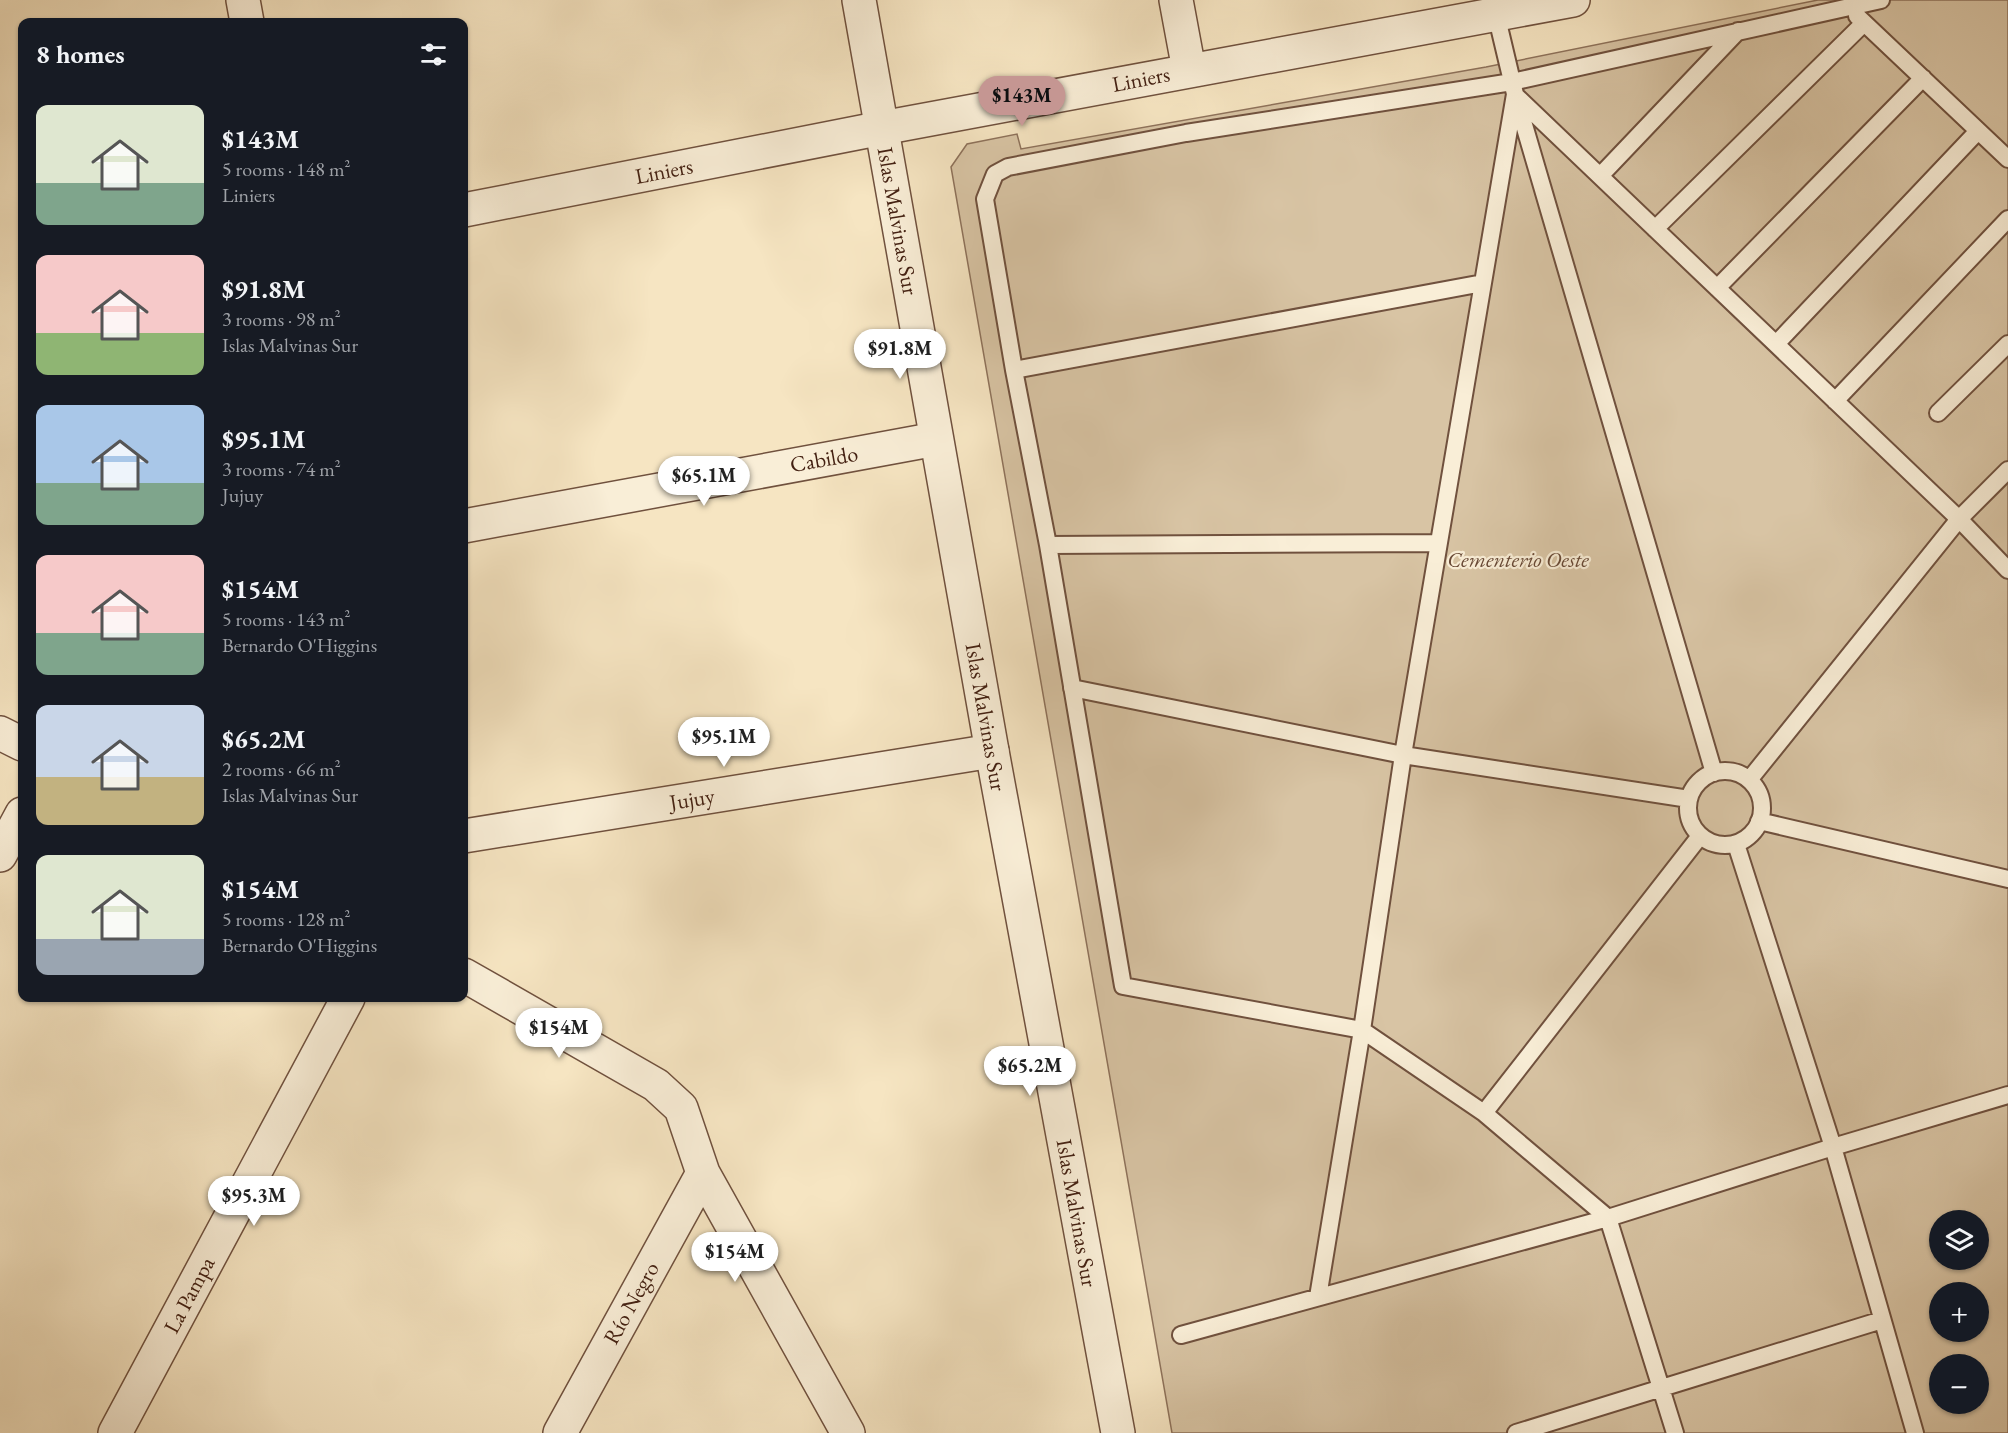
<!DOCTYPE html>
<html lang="en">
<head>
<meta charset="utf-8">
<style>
  body { margin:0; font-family:"EB Garamond",serif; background:#242831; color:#f1f3f6; height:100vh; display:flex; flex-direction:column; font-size:22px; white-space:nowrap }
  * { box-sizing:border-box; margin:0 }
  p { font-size:20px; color:#9ea1a6 }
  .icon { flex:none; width:33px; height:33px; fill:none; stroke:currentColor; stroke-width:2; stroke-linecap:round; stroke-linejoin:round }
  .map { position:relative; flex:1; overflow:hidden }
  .panel { position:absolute; left:18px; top:18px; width:450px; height:984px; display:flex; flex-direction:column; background:#171b24; border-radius:12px; box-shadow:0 2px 4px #0004 }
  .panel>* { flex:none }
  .tools { position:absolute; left:1929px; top:1210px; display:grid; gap:12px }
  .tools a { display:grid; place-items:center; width:60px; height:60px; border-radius:50%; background:#171b24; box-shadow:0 2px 4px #0004; font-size:30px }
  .price { position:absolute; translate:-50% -51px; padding:0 14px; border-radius:21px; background:#fff; color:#222; font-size:20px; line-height:39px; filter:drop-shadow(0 2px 3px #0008) }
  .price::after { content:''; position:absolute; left:50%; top:36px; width:18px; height:14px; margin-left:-9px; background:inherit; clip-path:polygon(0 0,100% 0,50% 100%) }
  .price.selected { background:#c59692; color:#111 }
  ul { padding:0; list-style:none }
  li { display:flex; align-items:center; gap:18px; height:150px; padding:0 18px }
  li span { display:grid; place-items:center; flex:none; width:168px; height:120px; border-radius:12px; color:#555 }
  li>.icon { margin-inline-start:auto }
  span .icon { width:72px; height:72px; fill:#fffc; stroke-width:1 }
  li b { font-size:26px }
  h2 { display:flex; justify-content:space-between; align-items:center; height:72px; padding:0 18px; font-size:26px }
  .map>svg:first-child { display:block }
</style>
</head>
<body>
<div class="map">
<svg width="2008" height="1433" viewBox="0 0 2008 1433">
  <rect width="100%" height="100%" fill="#f6e5c2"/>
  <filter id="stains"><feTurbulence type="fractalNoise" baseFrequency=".00333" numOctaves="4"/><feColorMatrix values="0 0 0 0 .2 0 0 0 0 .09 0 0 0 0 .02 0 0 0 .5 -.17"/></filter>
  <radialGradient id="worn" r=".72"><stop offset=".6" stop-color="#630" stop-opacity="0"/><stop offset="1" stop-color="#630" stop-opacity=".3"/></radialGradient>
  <path fill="#d8c4a4" stroke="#8e725b" stroke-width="1.5" fill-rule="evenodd" d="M1818,0H2008V1433H1172L951,167L967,144L1017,134L1021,149L1486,67ZM1940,1221H1978V1260H1940ZM1940,1293H1978V1332H1940ZM1940,1365H1978V1404H1940Z"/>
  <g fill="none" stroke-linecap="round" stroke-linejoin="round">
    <g stroke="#70513e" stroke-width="20">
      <path id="service" d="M1496,14L1515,94L1714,773
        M1857,16L2008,159
        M1515,95L1959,519L2008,570
        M1600,176L1738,31
        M1655,229L1864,23
        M1717,288L1923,78
        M1776,344L1978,131
        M1014,370L1483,283
        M1835,401L2008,219
        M1938,413L2008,344
        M1048,545L1439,543
        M1072,688L1403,755L1689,799
        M1688 808a37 37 0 1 1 74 0a37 37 0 1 1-74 0Z
        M1749,780L1959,519L2008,470
        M1759,821L2008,879
        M1736,844L1833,1147L1915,1433
        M1484,1113L1700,836
        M1318,1297L1362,1030L1403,755L1515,94
        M1181,1335L1608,1218L1833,1147L2008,1095
        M1516,1433L1882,1320
        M1675,1433L1608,1218L1484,1113L1362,1030L1123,986L1048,545L1014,370L985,199L995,174L1008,167L1186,133L1512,82L1881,0"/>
    </g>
    <g stroke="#70513e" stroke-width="36">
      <path id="minor" d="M1176,0L1189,70
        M464,210L882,128L1573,0
        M464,526L936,439
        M0,733L22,744
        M464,836L992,751
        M464,975L656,1085L681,1108L703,1173L848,1433
        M560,1433L703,1173"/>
    </g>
    <g stroke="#70513e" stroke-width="36">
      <path id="tertiary" d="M243,0L247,22
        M859,0L992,751L1118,1433
        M0,855L22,814
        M115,1433L348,998"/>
    </g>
    <use href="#service" stroke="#f9eed7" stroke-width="16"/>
    <use href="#minor" stroke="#f9eed7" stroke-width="33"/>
    <use href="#tertiary" stroke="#f9eed7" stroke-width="33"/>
  </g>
  <g text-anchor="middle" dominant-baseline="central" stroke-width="4.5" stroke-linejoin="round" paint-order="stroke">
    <g font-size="22" fill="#432012" stroke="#f9eed7">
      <text transform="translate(1141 79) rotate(-11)">Liniers</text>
      <text transform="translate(664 171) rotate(-11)">Liniers</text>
      <text transform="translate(898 221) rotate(80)">Islas Malvinas Sur</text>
      <text transform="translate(824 459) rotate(-10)">Cabildo</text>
      <text transform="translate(986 717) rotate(80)">Islas Malvinas Sur</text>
      <text transform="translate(692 799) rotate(-9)">Jujuy</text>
      <text transform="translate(1077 1213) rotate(80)">Islas Malvinas Sur</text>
      <text transform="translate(189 1295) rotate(-62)">La Pampa</text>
      <text transform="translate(631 1303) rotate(-61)">Río Negro</text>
    </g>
    <g font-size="22" font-style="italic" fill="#684936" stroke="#f9eed7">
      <text x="1518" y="559">Cementerio Oeste</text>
    </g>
  </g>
  <rect width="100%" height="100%" filter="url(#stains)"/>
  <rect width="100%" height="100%" fill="url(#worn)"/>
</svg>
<div class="tools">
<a><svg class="icon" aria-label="layers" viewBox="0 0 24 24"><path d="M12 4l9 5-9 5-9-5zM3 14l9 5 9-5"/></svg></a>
<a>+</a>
<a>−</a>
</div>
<b class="price selected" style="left:1022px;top:127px">$143M</b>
<b class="price" style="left:900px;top:380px">$91.8M</b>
<b class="price" style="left:704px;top:507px">$65.1M</b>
<b class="price" style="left:724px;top:768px">$95.1M</b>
<b class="price" style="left:559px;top:1059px">$154M</b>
<b class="price" style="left:1030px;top:1097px">$65.2M</b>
<b class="price" style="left:254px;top:1227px">$95.3M</b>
<b class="price" style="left:735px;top:1283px">$154M</b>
<section class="panel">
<h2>8 homes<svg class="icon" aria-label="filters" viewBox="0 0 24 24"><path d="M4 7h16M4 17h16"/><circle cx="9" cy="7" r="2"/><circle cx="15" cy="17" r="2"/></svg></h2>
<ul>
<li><span style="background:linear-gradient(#dfe7d0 65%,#7fa58c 0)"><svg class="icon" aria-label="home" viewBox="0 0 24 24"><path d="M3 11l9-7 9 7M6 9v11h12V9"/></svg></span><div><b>$143M</b><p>5 rooms · 148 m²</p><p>Liniers</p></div></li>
<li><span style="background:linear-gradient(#f6c9c9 65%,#8fb573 0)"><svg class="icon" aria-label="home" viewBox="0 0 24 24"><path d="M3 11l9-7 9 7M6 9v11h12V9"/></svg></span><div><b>$91.8M</b><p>3 rooms · 98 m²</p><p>Islas Malvinas Sur</p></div></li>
<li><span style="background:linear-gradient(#a9c7e8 65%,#7fa58c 0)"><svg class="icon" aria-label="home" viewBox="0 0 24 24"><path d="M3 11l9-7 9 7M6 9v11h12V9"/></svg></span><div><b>$95.1M</b><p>3 rooms · 74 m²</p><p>Jujuy</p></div></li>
<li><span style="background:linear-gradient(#f6c9c9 65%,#7fa58c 0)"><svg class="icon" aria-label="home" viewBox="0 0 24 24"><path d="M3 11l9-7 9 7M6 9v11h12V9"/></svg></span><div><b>$154M</b><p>5 rooms · 143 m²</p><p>Bernardo O'Higgins</p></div></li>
<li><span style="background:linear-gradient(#c9d6e8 60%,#c2b280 0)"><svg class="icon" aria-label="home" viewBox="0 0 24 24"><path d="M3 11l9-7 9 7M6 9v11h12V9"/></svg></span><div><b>$65.2M</b><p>2 rooms · 66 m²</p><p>Islas Malvinas Sur</p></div></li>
<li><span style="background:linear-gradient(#dfe7d0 70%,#9aa5b1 0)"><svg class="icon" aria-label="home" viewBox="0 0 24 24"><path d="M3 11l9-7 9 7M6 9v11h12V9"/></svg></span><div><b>$154M</b><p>5 rooms · 128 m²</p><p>Bernardo O'Higgins</p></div></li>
</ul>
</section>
</div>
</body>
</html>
